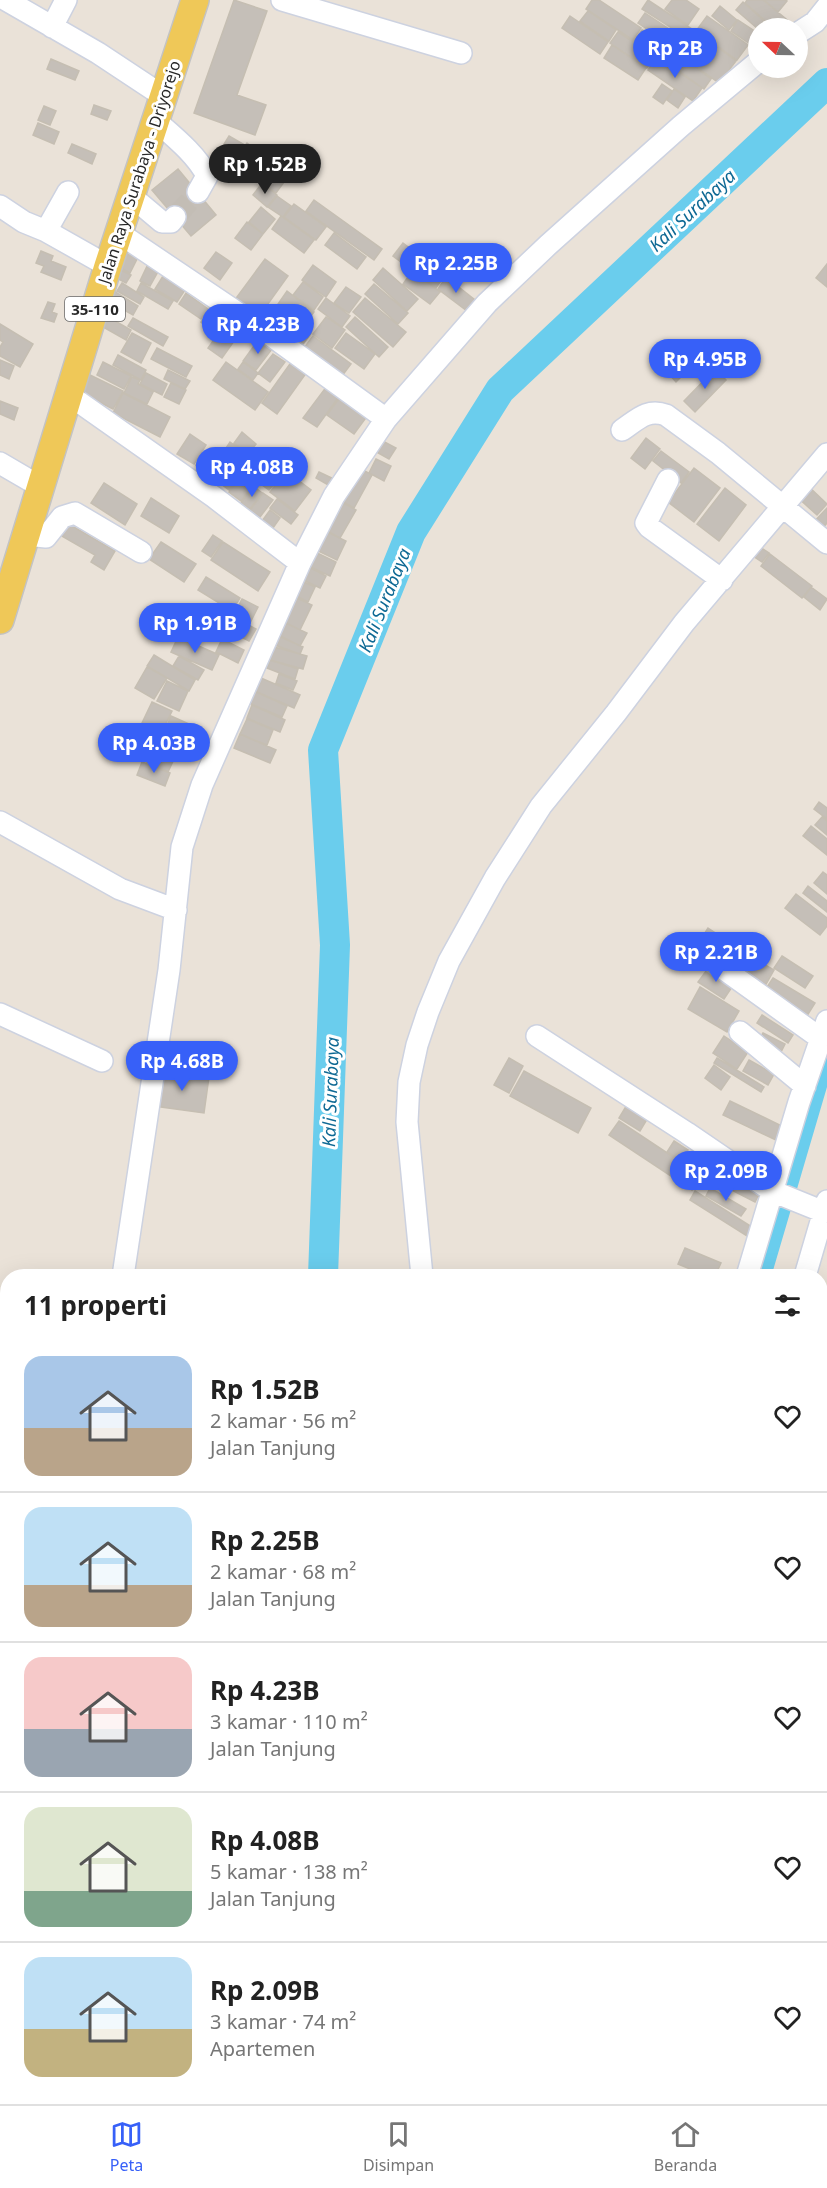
<!DOCTYPE html>
<html lang="id">
<head>
<meta charset="utf-8">
<style>
  body { margin:0; font-family:"Noto Sans",sans-serif; background:#f2f2f2; color:#222; height:100vh; display:flex; flex-direction:column; font-size:22px; white-space:nowrap }
  * { box-sizing:border-box; margin:0 }
  p { font-size:20px; color:#767676 }
  .icon { flex:none; width:33px; height:33px; fill:none; stroke:currentColor; stroke-width:2; stroke-linecap:round; stroke-linejoin:round }
  .map { position:relative; flex:1; overflow:hidden }
  .details { position:absolute; left:0px; top:1269px; width:828px; height:836px; display:flex; flex-direction:column; background:#fff; border-radius:24px 24px 0 0; box-shadow:0 6px 24px #0002 }
  .details>* { flex:none }
  .needle { width:39px; rotate:292deg }
  .buttons { position:absolute; left:748px; top:18px; display:grid; gap:12px }
  .buttons a { display:grid; place-items:center; width:60px; height:60px; border-radius:50%; background:#fff; box-shadow:0 6px 24px #0002; font-size:30px }
  .price { position:absolute; translate:-50% -51px; padding:0 14px; border-radius:21px; background:#3760f8; color:#fff; font-size:20px; line-height:39px; filter:drop-shadow(0 2px 3px #0008) }
  .price::after { content:''; position:absolute; left:50%; top:36px; width:18px; height:14px; margin-left:-9px; background:inherit; clip-path:polygon(0 0,100% 0,50% 100%) }
  .price.on { background:#222; color:#fff }
  ul { padding:0; list-style:none }
  li { display:flex; align-items:center; gap:18px; height:150px; padding:0 24px }
  li+li { border-top:2px solid #e0e0e0 }
  li span { display:grid; place-items:center; flex:none; width:168px; height:120px; border-radius:18px; color:#555 }
  li>.icon { margin-inline-start:auto }
  span .icon { width:72px; height:72px; fill:#fffc; stroke-width:1 }
  li b { font-size:26px }
  h2 { display:flex; justify-content:space-between; align-items:center; height:72px; padding:0 24px; font-size:26px }
  .tab-bar { display:flex; justify-content:space-around; align-items:center; height:84px; border-top:2px solid #e0e0e0; background:#fff; font-size:16px; color:#767676 }
  .tab-bar a { display:grid; justify-items:center; gap:3px }
  .tab-bar .on { color:#3760f8 }
  .map>svg:first-child { display:block }
</style>
</head>
<body>
<div class="map">
<svg width="827" height="2104" viewBox="0 0 827 2104">
  <rect width="100%" height="100%" fill="#eae2d8"/>
  <g fill="none" stroke-linecap="round" stroke-linejoin="round">
    <path stroke="#6acded" stroke-width="18" d="M762,1276L827,1055
      M530,2104L531,2097"/>
    <path stroke="#6acded" stroke-width="30" d="M323,1276L335,945L323,750L411,532L500,390L827,83
      M0,1827L8,1819"/>
  </g>
  <path fill="#c5bfb8" stroke="#c5beb2" stroke-width="1.5" d="M234,0L267,11L237,95L266,105L255,135L194,113Z
    M592,0H599L641,28L633,40L586,9Z
    M648,0L698,33L692,41L642,9Z
    M672,0H686L699,9L688,25L665,9Z
    M747,0H763L791,23L786,28H774L745,3Z
    M764,0H785L787,1L778,12Z
    M743,2L764,21L758,29L736,10Z
    M720,6L737,20L729,30L712,16Z
    M588,11L616,30L609,41L580,21Z
    M645,13L672,31L665,41L638,23Z
    M570,16L608,42L600,54L562,28Z
    M707,16L748,45L737,60L696,31Z
    M738,20L759,34V37L753,46L731,31Z
    M642,30L683,57L675,68L634,41Z
    M618,32L655,56L647,68L610,43Z
    M679,34L692,44L684,55L671,45Z
    M701,35L736,61L719,83L684,58Z
    M612,45L646,68L638,80L604,58Z
    M656,57L702,88L693,101L648,70Z
    M51,59L79,71L75,80L47,69Z
    M686,60L711,79L704,89L678,70Z
    M662,84L672,91L663,104L653,97Z
    M674,89L685,97L678,108L667,100Z
    M94,105L111,111L107,120L91,114Z
    M44,106L56,111L50,125L38,120Z
    M38,123L59,132L54,144L33,135Z
    M229,136L243,144L235,157L221,149Z
    M247,143L290,174L276,193L234,162Z
    M72,144L96,154L92,164L68,153Z
    M178,169L216,215L191,236L152,190Z
    M262,183L277,195L267,207L253,195Z
    M277,196L291,206L283,217L268,207Z
    M314,200L382,249L374,260L306,211Z
    M294,204L326,227L316,240L284,217Z
    M261,207L275,219L263,234L249,222Z
    M281,216L314,240L304,253L272,229Z
    M247,222L263,234L251,250L235,238Z
    M334,233L366,257L357,269L325,245Z
    M403,243L445,275L436,288L393,256Z
    M127,249L139,255L130,273L118,267Z
    M41,251L53,256L51,261L66,267L61,280L41,272L44,266L36,263Z
    M216,252L232,263L220,280L204,268Z
    M265,259L288,276L255,322L231,305Z
    M149,262L160,268L150,286L140,281Z
    M827,264V287L816,278Z
    M111,265L131,275L126,283L107,273Z
    M313,265L336,282L326,297L302,280Z
    M383,268L418,299L407,311L373,280Z
    M412,271L440,292L430,304L403,284Z
    M163,276L185,290L177,302L155,289Z
    M446,277L475,300L467,311L438,289Z
    M303,282L323,297L314,310L293,295Z
    M122,283L144,297L140,304L117,291Z
    M141,283L173,301L168,309L137,291Z
    M374,284L408,313L398,324L365,294Z
    M346,287L361,297L349,313L334,303Z
    M112,290L138,306L133,315L106,300Z
    M287,291L314,312L305,324L278,304Z
    M186,293L208,309L201,319L179,304Z
    M326,298L350,316L342,327L318,309Z
    M365,298L406,332L393,347L353,312Z
    M48,302L55,304L52,312L57,314L54,322L41,318Z
    M214,304L230,316L217,334L201,322Z
    M277,307L297,321L283,340L264,326Z
    M108,317L131,330L126,340L103,327Z
    M326,317L345,330L332,348L313,334Z
    M355,317L388,347L379,357L346,327Z
    M133,318L168,337L163,346L128,326Z
    M228,320L242,330L222,358L208,348Z
    M298,323L311,333L297,353L283,343Z
    M0,324L33,344L20,367L0,356V347L3,342L0,340Z
    M132,333L151,343L141,363L121,352Z
    M346,333L375,354L364,369L335,348Z
    M313,336L351,364L339,380L301,352Z
    M259,339L272,349L256,370L243,361Z
    M157,348L192,366L186,377L151,359Z
    M273,354L285,362L270,382L258,373Z
    M118,355L146,370L141,380L113,365Z
    M0,360L14,366L9,379L0,375Z
    M292,361L307,372L277,414L262,403Z
    M103,362L131,376L124,389L97,375Z
    M226,362L268,392L255,410L213,380Z
    M243,362L258,373L253,380L238,369Z
    M678,364L686,372L676,382L668,373Z
    M715,369L726,380L695,412L684,401Z
    M168,370L190,381L185,389L164,379Z
    M146,373L167,384L162,395L140,384Z
    M90,375L123,391L113,409L81,393Z
    M132,377L140,380L138,384L153,392L147,404L124,393Z
    M171,383L186,390L179,404L164,397Z
    M327,386L340,395L317,427L303,418Z
    M123,393L170,417L160,437L113,413Z
    M341,396L368,415L354,434L327,415Z
    M0,401L18,408L14,420L0,414Z
    M242,432L256,444L248,454L234,443Z
    M190,434L206,445L194,464L177,454Z
    M377,438L396,448L389,459L371,449Z
    M646,438L660,449L645,469L631,458Z
    M230,442L249,456L241,468L222,454Z
    M210,448L242,473L229,490L196,465Z
    M661,451L689,472L681,483L653,461Z
    M376,459L391,466L384,481L369,473Z
    M356,466L372,475L354,508L338,499Z
    M270,467L281,476L269,490L258,482Z
    M694,468L720,488L694,522L668,502Z
    M286,471L311,490L295,511L270,492Z
    M319,472L334,479L330,486L316,478Z
    M242,476L254,484L241,501L229,492Z
    M104,483L137,504L125,525L91,503Z
    M806,484L827,504L817,515L796,496Z
    M253,486L262,493L250,509L241,503Z
    M725,488L746,505L719,541L697,524Z
    M263,493L273,500L260,517L250,510Z
    M151,498L179,516L169,533L141,516Z
    M277,499L298,515L291,524L270,508Z
    M338,500L356,510L340,538L322,528Z
    M827,508V523L820,531L812,524Z
    M270,510L280,518L273,528L262,521Z
    M67,523L115,551L104,570L91,562L95,555L60,535Z
    M321,529L346,541L337,560L312,548Z
    M213,535L222,541L211,557L202,551Z
    M161,542L196,564L184,582L149,559Z
    M223,542L270,572L258,591L211,560Z
    M757,545L769,553L762,562L750,554Z
    M311,550L336,562L330,576L304,564Z
    M770,554L812,586L802,598L761,566Z
    M303,564L326,576L320,588L297,577Z
    M206,577L240,598L232,611L198,590Z
    M295,578L315,587L308,602L288,592Z
    M811,587L827,599L820,610L804,597Z
    M290,595L312,605L300,630L278,619Z
    M242,599L258,607L250,623L234,615Z
    M221,609L242,620L233,637L212,626Z
    M277,619L307,633L300,646L272,632Z
    M243,622L256,629L249,641L237,635Z
    M274,634L303,647L300,654L269,643Z
    M178,637L219,655L212,670L171,652Z
    M222,639L244,650L238,663L216,652Z
    M267,645L307,656L303,669L263,658Z
    M154,655L195,680L189,691L147,666Z
    M179,656L204,670L198,680L173,666Z
    M270,660L298,669L295,679L267,668Z
    M147,667L167,678L154,699L135,688Z
    M279,674L297,681L293,690L276,683Z
    M254,675L300,695L294,708L248,688Z
    M167,681L188,691L179,711L157,701Z
    M249,689L287,706L282,717L244,701Z
    M152,702L172,711L161,733L142,723Z
    M252,705L285,720L280,732L247,718Z
    M171,716L200,729L193,745L164,732Z
    M247,719L273,730L267,745L240,734Z
    M155,731L179,743L173,755L149,744Z
    M240,734L276,750L270,763L234,748Z
    M135,741L174,759L168,772L129,753Z
    M142,762L170,773L165,786L137,775Z
    M819,802L827,808V819L814,809Z
    M822,817L827,821V835L815,825Z
    M811,826L827,839V855L803,836Z
    M823,872L827,875V894L814,883Z
    M808,886L827,901V912L803,893Z
    M796,894L827,918V926L820,935L785,908Z
    M708,928L720,936L709,953L697,945Z
    M727,938L748,955L737,968L717,952Z
    M782,956L813,976L805,988L774,968Z
    M755,959L774,970L765,986L746,975Z
    M709,967L734,984L724,999L698,982Z
    M773,978L815,1003L805,1019L763,993Z
    M700,987L739,1011L727,1032L688,1009Z
    M762,1015L793,1035L788,1043L757,1023Z
    M763,1033L785,1044L781,1052L759,1040Z
    M724,1036L748,1052L737,1069L713,1053Z
    M509,1058L523,1066L509,1093L494,1085Z
    M717,1058L764,1087L761,1092L714,1063Z
    M749,1060L774,1074L768,1085L743,1071Z
    M714,1065L730,1077L721,1090L705,1078Z
    M159,1071L209,1077L204,1113L154,1106Z
    M524,1071L591,1108L578,1133L510,1096Z
    M730,1101L784,1127L778,1141L723,1115Z
    M628,1103L649,1116L640,1131L619,1118Z
    M619,1121L702,1176L692,1190L609,1135Z
    M674,1141L688,1150L681,1161L667,1152Z
    M694,1155L711,1167L705,1176L688,1164Z
    M716,1163L763,1187L755,1202L708,1178Z
    M710,1188L746,1209L741,1216L706,1196Z
    M695,1191L752,1227L747,1236L690,1200Z
    M685,1248L721,1263L715,1276H707L678,1264Z
    M821,1321L827,1323V1339L820,1337Z
    M820,1348L827,1351V1368L820,1366Z
    M820,1410L827,1413V1431L820,1428Z
    M820,1450L827,1453L825,1469L820,1467Z
    M820,1523L827,1525V1541L820,1538Z
    M820,1786L827,1789V1797L820,1812Z
    M822,2008L827,2010V2026L820,2023Z
    M95,2097H107L114,2104H90Z
    M108,2097H127L134,2104H115Z
    M128,2097H169L163,2104H135Z
    M285,2097H299L311,2104H281Z
    M355,2097H367L381,2104H363L353,2099Z
    M422,2097H442L456,2104H421L419,2103Z
    M444,2097H471L468,2104H460Z"/>
  <g fill="none" stroke-linecap="round" stroke-linejoin="round">
    <path stroke="#c3bdb5" stroke-width="21" stroke-dasharray="21 10" stroke-linecap="butt" d="M175,217L198,192"/>
    <g stroke="#cdd2e0" stroke-width="24">
      <path id="minor" d="M6,0L98,53L163,96
        M282,0L461,53
        M52,27L66,0
        M798,33L815,22L827,7
        M156,121C173,136 197,155 207,176L198,192
        M131,196L162,222H171L175,217
        M0,206L24,222L46,231L108,266
        M46,231L68,192
        M119,233L269,334L386,419
        M69,395L214,497L300,563
        M622,430C637,420 647,408 666,415L718,453L827,543
        M0,463L41,487
        M668,480L646,523L649,527L722,580
        M26,535L46,537L62,517L75,513L141,552
        M0,822L120,889L176,910
        M700,952L820,1038
        M0,1014L102,1061
        M740,1032L805,1086
        M537,1036L687,1133L772,1191L824,1212
        M123,1276L169,970L182,847L202,785L300,563L334,496L386,419L487,303L548,245L681,126L759,61
        M422,1276L407,1122L409,1082L417,1045L428,1012L449,961L495,878L541,806L616,713L684,623L827,454
        M747,1276L799,1102L827,1021
        M805,1276L827,1201
        M820,1394L827,1396
        M0,1472L1,1473
        M0,1534L8,1537
        M0,1646L8,1634
        M820,1850L827,1854
        M186,2097L193,2104
        M746,2097L761,2104
        M48,2104L55,2097
        M338,2104L341,2097
        M507,2104L508,2097
        M561,2104L564,2097"/>
    </g>
    <g stroke="#c3c3c3" stroke-width="30">
      <path id="major" d="M0,620L108,266L195,0"/>
    </g>
    <use href="#minor" stroke="#fff" stroke-width="21"/>
    <use href="#major" stroke="#efc858" stroke-width="27"/>
  </g>
  <g text-anchor="middle" dominant-baseline="central" stroke-width="6" stroke-linejoin="round" paint-order="stroke">
    <rect fill="#fff" stroke="#686868" stroke-width="1.5" x="65" y="297" width="60" height="24" rx="4.5"/>
    <g font-size="15" font-weight="bold" fill="#272727">
      <text x="95" y="309">35-110</text>
    </g>
    <g font-size="16" fill="#272727" stroke="#fff">
      <text transform="translate(139 172) rotate(-72)">Jalan Raya Surabaya - Driyorejo</text>
    </g>
    <g font-size="18" font-style="italic" fill="#0e6994" stroke="#fff">
      <text transform="translate(692 210) rotate(-43)">Kali Surabaya</text>
      <text transform="translate(384 600) rotate(-68)">Kali Surabaya</text>
      <text transform="translate(330 1092) rotate(-88)">Kali Surabaya</text>
    </g>
  </g>
</svg>
<div class="buttons">
<a><svg class="needle" viewBox="-14 -14 28 28"><path d="M0-13l5 13h-10z" fill="#e53935"/><path d="M0 13l5-13h-10z" fill="#767676"/></svg></a>
</div>
<b class="price" style="left:675px;top:79px">Rp 2B</b>
<b class="price on" style="left:265px;top:195px">Rp 1.52B</b>
<b class="price" style="left:456px;top:294px">Rp 2.25B</b>
<b class="price" style="left:258px;top:355px">Rp 4.23B</b>
<b class="price" style="left:705px;top:390px">Rp 4.95B</b>
<b class="price" style="left:252px;top:498px">Rp 4.08B</b>
<b class="price" style="left:195px;top:654px">Rp 1.91B</b>
<b class="price" style="left:154px;top:774px">Rp 4.03B</b>
<b class="price" style="left:716px;top:983px">Rp 2.21B</b>
<b class="price" style="left:182px;top:1092px">Rp 4.68B</b>
<b class="price" style="left:726px;top:1202px">Rp 2.09B</b>
<section class="details">
<h2>11 properti<svg class="icon" aria-label="filters" viewBox="0 0 24 24"><path d="M4 7h16M4 17h16"/><circle cx="9" cy="7" r="2"/><circle cx="15" cy="17" r="2"/></svg></h2>
<ul>
<li><span style="background:linear-gradient(#a9c7e8 60%,#b9a48a 0)"><svg class="icon" aria-label="home" viewBox="0 0 24 24"><path d="M3 11l9-7 9 7M6 9v11h12V9"/></svg></span><div><b>Rp 1.52B</b><p>2 kamar · 56 m²</p><p>Jalan Tanjung</p></div><svg class="icon" aria-label="heart" viewBox="0 0 24 24"><path d="M12 20l-8-8c-3-5 5-10 8-4 3-6 11-1 8 4z"/></svg></li>
<li><span style="background:linear-gradient(#bfe0f5 65%,#b9a48a 0)"><svg class="icon" aria-label="home" viewBox="0 0 24 24"><path d="M3 11l9-7 9 7M6 9v11h12V9"/></svg></span><div><b>Rp 2.25B</b><p>2 kamar · 68 m²</p><p>Jalan Tanjung</p></div><svg class="icon" aria-label="heart" viewBox="0 0 24 24"><path d="M12 20l-8-8c-3-5 5-10 8-4 3-6 11-1 8 4z"/></svg></li>
<li><span style="background:linear-gradient(#f6c9c9 60%,#9aa5b1 0)"><svg class="icon" aria-label="home" viewBox="0 0 24 24"><path d="M3 11l9-7 9 7M6 9v11h12V9"/></svg></span><div><b>Rp 4.23B</b><p>3 kamar · 110 m²</p><p>Jalan Tanjung</p></div><svg class="icon" aria-label="heart" viewBox="0 0 24 24"><path d="M12 20l-8-8c-3-5 5-10 8-4 3-6 11-1 8 4z"/></svg></li>
<li><span style="background:linear-gradient(#dfe7d0 70%,#7fa58c 0)"><svg class="icon" aria-label="home" viewBox="0 0 24 24"><path d="M3 11l9-7 9 7M6 9v11h12V9"/></svg></span><div><b>Rp 4.08B</b><p>5 kamar · 138 m²</p><p>Jalan Tanjung</p></div><svg class="icon" aria-label="heart" viewBox="0 0 24 24"><path d="M12 20l-8-8c-3-5 5-10 8-4 3-6 11-1 8 4z"/></svg></li>
<li><span style="background:linear-gradient(#bfe0f5 60%,#c2b280 0)"><svg class="icon" aria-label="home" viewBox="0 0 24 24"><path d="M3 11l9-7 9 7M6 9v11h12V9"/></svg></span><div><b>Rp 2.09B</b><p>3 kamar · 74 m²</p><p>Apartemen</p></div><svg class="icon" aria-label="heart" viewBox="0 0 24 24"><path d="M12 20l-8-8c-3-5 5-10 8-4 3-6 11-1 8 4z"/></svg></li>
</ul>
</section>
</div>
<nav class="tab-bar">
<a class="on"><svg class="icon" aria-label="map" viewBox="0 0 24 24"><path d="M3 6l6-2 6 2 6-2v14l-6 2-6-2-6 2zM9 4v14M15 6v14"/></svg>Peta</a>
<a><svg class="icon" aria-label="saved" viewBox="0 0 24 24"><path d="M7 4h10v16l-5-4-5 4z"/></svg>Disimpan</a>
<a><svg class="icon" aria-label="home" viewBox="0 0 24 24"><path d="M3 11l9-7 9 7M6 9v11h12V9"/></svg>Beranda</a>
</nav>
</body>
</html>
